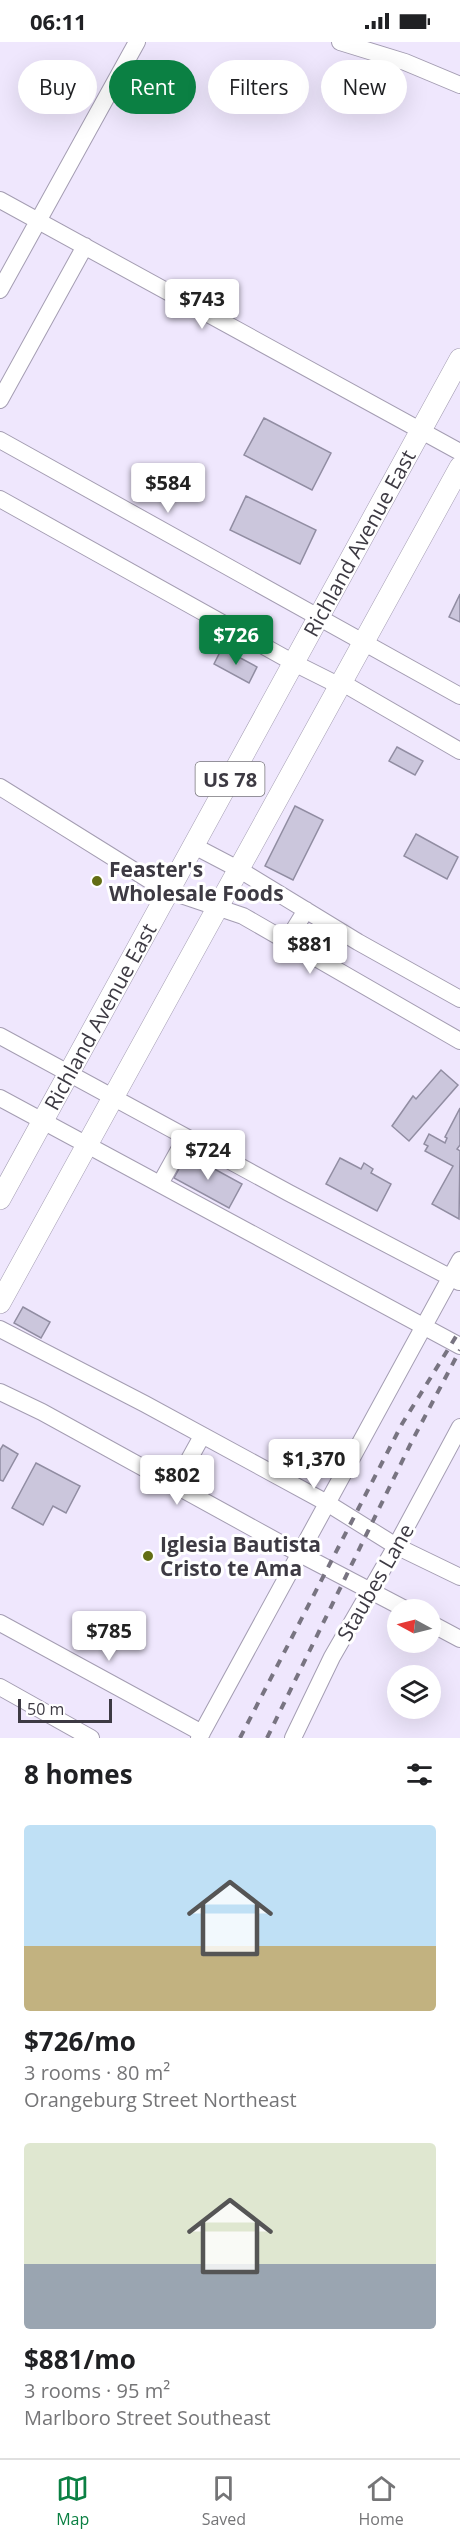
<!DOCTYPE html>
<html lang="en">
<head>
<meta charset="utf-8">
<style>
  body { margin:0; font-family:"Open Sans",sans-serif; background:#f2f2f2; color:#202124; height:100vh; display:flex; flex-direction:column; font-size:22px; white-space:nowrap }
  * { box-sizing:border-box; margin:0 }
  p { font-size:20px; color:#757577 }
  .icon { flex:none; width:33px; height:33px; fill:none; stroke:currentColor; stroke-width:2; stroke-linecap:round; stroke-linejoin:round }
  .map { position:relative; height:1696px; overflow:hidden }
  .side { display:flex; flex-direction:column; background:#fff; flex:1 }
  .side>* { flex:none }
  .top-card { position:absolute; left:18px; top:18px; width:424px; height:54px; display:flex; gap:12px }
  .needle { width:39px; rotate:277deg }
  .tools { position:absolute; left:387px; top:1557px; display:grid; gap:12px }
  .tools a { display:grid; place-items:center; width:54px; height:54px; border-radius:50%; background:#fff; box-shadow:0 6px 24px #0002; font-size:30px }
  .scale { position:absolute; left:18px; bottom:15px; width:94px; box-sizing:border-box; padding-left:6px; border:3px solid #3d3a43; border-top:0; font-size:16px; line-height:21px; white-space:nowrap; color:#3d3a43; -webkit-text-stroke:4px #fff; paint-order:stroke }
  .price { position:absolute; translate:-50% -51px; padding:0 14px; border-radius:6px; background:#fff; color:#222; font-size:20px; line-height:39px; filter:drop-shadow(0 2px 3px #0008) }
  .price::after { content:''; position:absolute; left:50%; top:36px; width:18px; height:14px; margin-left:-9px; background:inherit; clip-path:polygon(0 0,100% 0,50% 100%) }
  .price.on { background:#0b8043; color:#fff }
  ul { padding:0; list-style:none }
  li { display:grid; align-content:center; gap:12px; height:318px; padding:0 24px }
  li span { display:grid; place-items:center; height:186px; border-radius:6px; color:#555 }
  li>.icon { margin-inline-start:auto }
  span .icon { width:108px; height:108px; fill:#fffc; stroke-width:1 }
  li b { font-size:26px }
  h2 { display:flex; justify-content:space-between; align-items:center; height:72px; padding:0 24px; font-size:26px }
  .pill { padding:0 21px; border-radius:27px; background:#fff; box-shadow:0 6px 24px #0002; font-size:21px; line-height:54px }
  .pill.on { background:#0b8043; color:#fff }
  .status { display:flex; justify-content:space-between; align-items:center; height:42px; padding:0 30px; background:#fff; direction:ltr }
  .status svg { height:16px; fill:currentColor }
  .tabs { display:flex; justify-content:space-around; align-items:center; height:84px; border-top:2px solid #e0e0e0; background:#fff; font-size:16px; color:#757577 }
  .tabs a { display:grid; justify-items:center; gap:3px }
  .tabs .on { color:#0b8043 }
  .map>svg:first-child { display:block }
</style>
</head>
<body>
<div class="status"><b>06:11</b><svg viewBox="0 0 49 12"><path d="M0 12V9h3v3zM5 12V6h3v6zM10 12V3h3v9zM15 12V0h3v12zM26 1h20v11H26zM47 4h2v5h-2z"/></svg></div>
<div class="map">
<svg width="460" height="1696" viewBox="0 0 460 1696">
  <rect width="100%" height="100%" fill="#efe7fd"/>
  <path fill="#cbc6dc" stroke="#918da2" stroke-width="1.5" d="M264,376L331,411L312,448L244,413Z
    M246,454L316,488L300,522L230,488Z
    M460,552V580L449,575Z
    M222,606L257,625L249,641L214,622Z
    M397,705L423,719L415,733L389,719Z
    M295,764L323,778L293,838L265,824Z
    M416,792L458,815L447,837L404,814Z
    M441,1028L458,1043L409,1099L392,1084L413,1054L416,1057Z
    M460,1066V1103L457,1107L460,1109L459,1177L432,1162L453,1124L425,1109L428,1104L424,1102L429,1092L445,1101L447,1096L445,1095Z
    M187,1112L242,1142L229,1166L174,1136Z
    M340,1116L361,1127L364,1121L373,1127L371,1131L391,1142L377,1169L326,1142Z
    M23,1265L50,1280L41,1296L14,1281Z
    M3,1403L18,1412L3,1439L0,1438V1408Z
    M36,1421L80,1444L66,1471L53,1464L43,1483L12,1466Z"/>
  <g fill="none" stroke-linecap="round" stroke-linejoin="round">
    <g stroke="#a49db2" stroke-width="18">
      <path id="minor" d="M340,0L405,20L460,43
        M0,158L460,410
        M0,248L137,0
        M0,358L85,204
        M0,398L460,654
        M0,457L294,621L340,644L346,643L460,709
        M0,745L154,841L169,849L243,874L460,999
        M194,804L240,828L358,900L460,957
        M287,899L306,868
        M0,994L289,1151L459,1240
        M0,1056L460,1304
        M160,1142L186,1095
        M0,1287L145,1362L327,1461L396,1504L460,1535
        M0,1350L42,1370L300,1512L407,1568
        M175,1443L202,1394
        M0,1581L202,1691
        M430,1581L460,1597
        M0,1645L91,1696
        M199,1696L460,1218
        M293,1696L332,1615L396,1504L460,1385"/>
    </g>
    <g stroke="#a49db2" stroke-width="22">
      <g id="major">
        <path id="s1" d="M0,1157L460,317"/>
        <path d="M0,1261L460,425"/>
      </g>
    </g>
    <use href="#minor" stroke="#fff" stroke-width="16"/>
    <use href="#major" stroke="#fff" stroke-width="21"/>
    <path stroke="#787481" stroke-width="4" stroke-dasharray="8 8" stroke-linecap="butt" d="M240,1696L402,1382L460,1288
      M267,1696L412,1399L460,1308"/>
  </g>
  <g fill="#636d14" stroke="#fff" stroke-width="2">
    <circle cx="97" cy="839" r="6"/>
    <circle cx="148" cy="1514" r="6"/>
  </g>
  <g text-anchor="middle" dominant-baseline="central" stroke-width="6" stroke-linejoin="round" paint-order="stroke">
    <rect fill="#fff" stroke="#77757b" stroke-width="1.5" x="195.5" y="720" width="69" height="34" rx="4.5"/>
    <g font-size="20" font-weight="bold" fill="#3d3a43">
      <text x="230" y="737">US 78</text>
    </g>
    <g font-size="21" fill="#3d3a43" stroke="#fff">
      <text stroke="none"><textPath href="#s1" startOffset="748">Richland Avenue East</textPath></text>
      <text stroke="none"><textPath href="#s1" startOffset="208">Richland Avenue East</textPath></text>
      <text transform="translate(375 1540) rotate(-60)">Staubes Lane</text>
    </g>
    <g font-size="21" font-weight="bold" fill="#3d3a43" stroke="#fff" text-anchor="start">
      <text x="109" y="827">Feaster's<tspan x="109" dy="24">Wholesale Foods</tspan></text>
      <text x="160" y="1502">Iglesia Bautista<tspan x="160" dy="24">Cristo te Ama</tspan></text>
    </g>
  </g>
</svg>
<div class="tools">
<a><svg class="needle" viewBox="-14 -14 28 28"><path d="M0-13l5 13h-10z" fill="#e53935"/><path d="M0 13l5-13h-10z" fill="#757577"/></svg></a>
<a><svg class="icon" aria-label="layers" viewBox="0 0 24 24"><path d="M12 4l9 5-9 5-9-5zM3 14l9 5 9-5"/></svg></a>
</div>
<div class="scale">50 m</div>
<b class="price" style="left:202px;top:288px">$743</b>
<b class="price" style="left:168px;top:472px">$584</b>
<b class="price on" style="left:236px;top:624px">$726</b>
<b class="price" style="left:310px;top:933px">$881</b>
<b class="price" style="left:208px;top:1139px">$724</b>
<b class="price" style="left:314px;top:1448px">$1,370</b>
<b class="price" style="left:177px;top:1464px">$802</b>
<b class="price" style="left:109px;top:1620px">$785</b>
<div class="top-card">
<a class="pill">Buy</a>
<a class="pill on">Rent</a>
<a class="pill">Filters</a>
<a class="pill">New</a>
</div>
</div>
<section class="side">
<h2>8 homes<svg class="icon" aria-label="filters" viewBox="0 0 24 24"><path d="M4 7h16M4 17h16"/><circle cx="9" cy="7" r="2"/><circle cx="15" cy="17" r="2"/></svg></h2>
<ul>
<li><span style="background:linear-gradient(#bfe0f5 65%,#c2b280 0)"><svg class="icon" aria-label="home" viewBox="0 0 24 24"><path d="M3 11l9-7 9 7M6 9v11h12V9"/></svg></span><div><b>$726/mo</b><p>3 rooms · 80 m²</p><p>Orangeburg Street Northeast</p></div></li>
<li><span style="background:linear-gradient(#dfe7d0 65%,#9aa5b1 0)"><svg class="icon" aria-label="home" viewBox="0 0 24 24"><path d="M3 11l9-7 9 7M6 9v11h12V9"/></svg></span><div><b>$881/mo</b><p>3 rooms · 95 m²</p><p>Marlboro Street Southeast</p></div></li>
</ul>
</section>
<nav class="tabs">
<a class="on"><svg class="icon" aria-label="map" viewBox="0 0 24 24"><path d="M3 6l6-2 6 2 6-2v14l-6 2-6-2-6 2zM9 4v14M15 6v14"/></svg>Map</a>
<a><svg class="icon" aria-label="saved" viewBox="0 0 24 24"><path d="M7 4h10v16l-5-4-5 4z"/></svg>Saved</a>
<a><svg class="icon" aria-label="home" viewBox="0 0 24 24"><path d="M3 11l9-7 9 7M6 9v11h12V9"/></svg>Home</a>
</nav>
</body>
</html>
